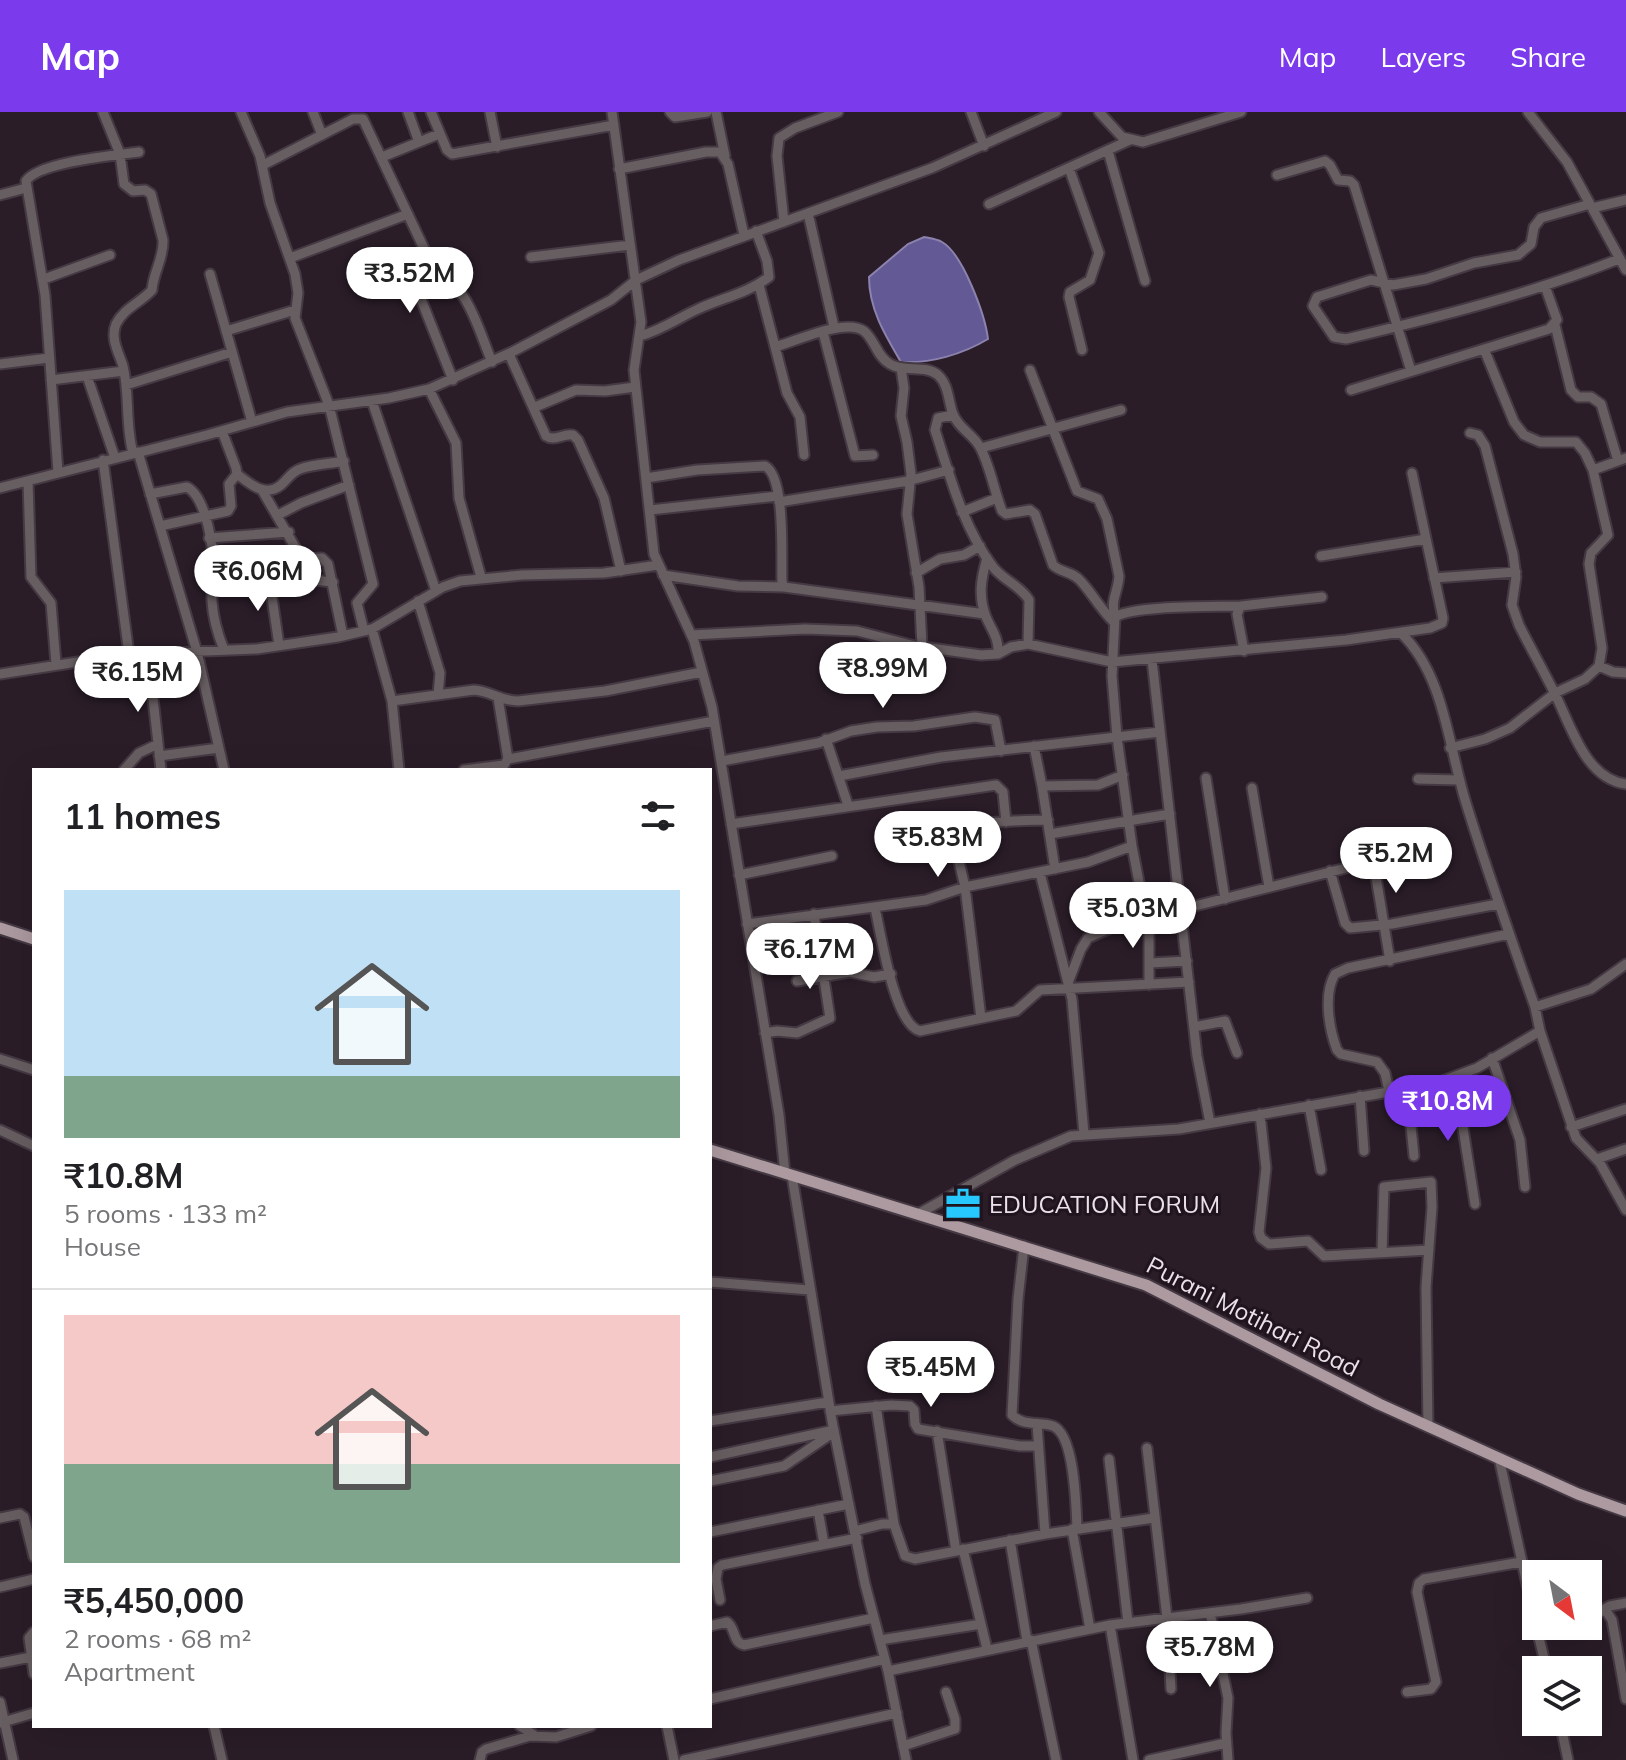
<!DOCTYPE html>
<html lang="en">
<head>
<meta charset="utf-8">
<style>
  body { margin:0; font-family:Mulish,sans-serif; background:#f6f6f6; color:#202124; height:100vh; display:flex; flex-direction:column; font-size:30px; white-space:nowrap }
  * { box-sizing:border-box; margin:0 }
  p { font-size:26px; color:#757577 }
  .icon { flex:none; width:44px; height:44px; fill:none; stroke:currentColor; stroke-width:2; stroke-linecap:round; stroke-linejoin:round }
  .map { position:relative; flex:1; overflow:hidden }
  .side { position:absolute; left:32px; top:656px; width:680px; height:960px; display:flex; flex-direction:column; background:#fff; border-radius:0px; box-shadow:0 8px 32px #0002 }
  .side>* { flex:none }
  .needle { width:52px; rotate:148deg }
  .buttons { position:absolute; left:1522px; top:1448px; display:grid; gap:16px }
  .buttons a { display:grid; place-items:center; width:80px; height:80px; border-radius:0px; background:#fff; box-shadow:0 8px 32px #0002; font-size:40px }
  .price { position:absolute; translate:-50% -68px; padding:0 18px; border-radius:28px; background:#fff; color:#222; font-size:26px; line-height:52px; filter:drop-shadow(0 2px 4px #0008) }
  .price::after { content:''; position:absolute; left:50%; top:48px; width:24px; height:18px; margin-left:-12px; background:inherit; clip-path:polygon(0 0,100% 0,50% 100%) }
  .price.active { background:#7c3aed; color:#fff }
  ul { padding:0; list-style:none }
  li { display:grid; align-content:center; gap:16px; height:424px; padding:0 32px }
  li+li { border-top:2px solid #e0e0e0 }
  li span { display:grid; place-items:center; height:248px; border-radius:0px; color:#555 }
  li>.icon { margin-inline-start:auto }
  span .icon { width:144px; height:144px; fill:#fffc; stroke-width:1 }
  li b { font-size:34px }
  h2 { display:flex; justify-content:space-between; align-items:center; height:96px; padding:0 32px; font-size:34px }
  header { display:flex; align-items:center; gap:48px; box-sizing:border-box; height:112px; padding:0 40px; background:#7c3aed; color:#fff }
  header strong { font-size:38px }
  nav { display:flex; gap:44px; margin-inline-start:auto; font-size:28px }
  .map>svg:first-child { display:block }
</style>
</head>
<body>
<header>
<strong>Map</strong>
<nav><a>Map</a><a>Layers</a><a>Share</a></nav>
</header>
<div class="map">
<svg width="1626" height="1648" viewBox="0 0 1626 1648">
  <rect width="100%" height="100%" fill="#2a1d28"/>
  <path fill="#625995" stroke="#8b82ae" stroke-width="2" d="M924,125C929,126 937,127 942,130C963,142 985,203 988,227C963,242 930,252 901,250C885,223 869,197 869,165L908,132Z"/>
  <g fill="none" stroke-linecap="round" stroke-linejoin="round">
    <g stroke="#453943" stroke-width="13">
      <path id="minor" d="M103,0L120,42L124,72L133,79L145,78L151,82L163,128C164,146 153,161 152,178C140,191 124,196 116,212C110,227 119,241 123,254C130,283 125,313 133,341
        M241,0L260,44L270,91L295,162L298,181L295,206L329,293L373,472L357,491L364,519
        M313,0L322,23
        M408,0L419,30
        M431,0L447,38L452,42L614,13
        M490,0L497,35
        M612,0L641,210L634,258L654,442L694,529L712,595L779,1003L785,1062
        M670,0L675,5L707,0
        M716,0L725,44
        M971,0L984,34
        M1099,0L1122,25L1143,30L1241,0
        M1528,0L1567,50L1626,158
        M1108,39L1145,169
        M382,45L439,22
        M263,53L353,7H363L428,145C436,160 452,169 463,184C476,203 483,229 492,250
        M1069,56L1099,141L1090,168L1070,180L1069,185L1082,238
        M619,57L706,40H720L728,52L744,123
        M1277,63L1325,49L1330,53L1338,68L1350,69L1354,73L1411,259
        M0,83L26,76
        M989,92L1130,28
        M1590,92L1541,106L1534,115L1531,132L1518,143L1474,151L1426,167L1393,173L1371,168L1317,185L1313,194L1334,225L1346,227C1438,205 1530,182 1619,147
        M1592,96L1626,88
        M808,101L834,215
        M784,110L777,44L779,26L795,16L838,0
        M531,145L630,133
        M290,146L408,102
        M433,155L417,166V177L453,268
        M210,162L252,310
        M44,167L110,143
        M759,173L787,281L800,305L804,343
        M1555,213L1571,278L1578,285H1591L1601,292L1618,349
        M226,219L295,198
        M823,220L855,344L873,343
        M640,224C662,218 678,206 698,197C722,186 748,181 769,165L767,149L756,119
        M775,235C796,229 845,206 864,219C875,228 877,245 890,252C904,261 925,252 938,263C949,273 948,289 953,302C958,316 973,322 980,335C990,354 994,378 1002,399L1006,402L1030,398L1035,402L1053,453C1060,460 1068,459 1076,465C1085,470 1102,500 1114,510
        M1484,237L1514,310L1524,323L1540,330H1576L1585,341L1593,358
        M509,242L546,324C555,330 563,321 573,323L578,328L604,386L621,459
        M0,252L49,246
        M901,256L904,276L901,304L907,330L911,362L907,402L919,475L922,535
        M1030,258L1077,379L1098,387L1107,407L1119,464C1118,481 1110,487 1115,505
        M87,264L115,346
        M51,268L124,259
        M126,273L232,240
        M429,277L456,331L459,386L481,465
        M1351,278L1549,217L1557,208L1545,174
        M372,289L436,479
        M535,295L576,278L605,279L635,275
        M953,303L938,306L935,318C950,364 963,415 993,455C1003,468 1021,474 1029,488L1028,532
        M1470,321L1478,323L1485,334L1513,442L1516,465L1512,493L1519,513C1530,535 1542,556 1553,578C1570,610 1584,667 1626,672
        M981,336L1121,298
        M138,340L197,540L224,658
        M103,348L129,542
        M58,360L45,183L26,69C38,50 116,43 139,40
        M237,362C250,372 265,386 281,373C288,367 291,360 300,357C314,352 330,352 344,349
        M646,366L697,358L765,354C786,365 781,446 782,470L784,475L985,502
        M28,369L31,465L51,491L56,552
        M0,376L207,323L287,300L389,286L429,277L512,240L611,188L636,168L679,148L932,56L1056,0
        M262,378L299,442L308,447L322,446L328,452L343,524
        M150,382L187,375C207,386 213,436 214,457C215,468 211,478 212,489C213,506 218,523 224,538
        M779,390L908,369L949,358
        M650,398L778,384
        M962,400L997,386
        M278,403L301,391L349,373
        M160,414L228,399L231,394L229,372L237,362L236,356L222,319
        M209,426L289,420
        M1321,444L1426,427
        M987,446C981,467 978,484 986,505C992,519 999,526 998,542
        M916,461L940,447L964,443L980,434
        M663,463L738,474L784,475
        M269,465L279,533
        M1434,466L1516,460
        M213,473L274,464L333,470
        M418,489L440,561L438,583
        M1241,494C1215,495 1134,493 1115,505L1112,564L1117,625L1132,734L1145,801L1155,804L1374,749
        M372,517L392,589L399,658
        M1401,521C1445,564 1448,634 1466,691C1487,759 1511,827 1535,895L1540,919L1576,1026L1600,1051L1626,1098
        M691,523L805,517L857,519L915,534L981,543L998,542L1011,535L1028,532L1112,550L1346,528L1430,516L1442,511L1443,506L1412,361
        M1244,539L1237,502L1241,494L1322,485
        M148,542L161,658
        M1152,548L1197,944L1210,1011
        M1599,554L1613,560L1626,561
        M0,562L129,542L257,537L338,525L372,517L443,475L460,469L522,463L604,461L658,453
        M392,589L474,578C491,579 500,589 518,589L605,579L702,560
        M826,627L848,693
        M1034,634L1042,674L1098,673L1123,663
        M1450,636L1485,627L1510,616L1555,581L1585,567L1599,554L1602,536L1589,452L1591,441L1608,423L1593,358L1626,346
        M159,644L219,636
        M508,647L714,609
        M722,649L818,631L851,619L877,615L914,614L975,605L995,608L1001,639
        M124,658L139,641L158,632
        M464,658L504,653L508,647L498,586
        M839,664L941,645L1160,620
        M1206,666L1225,787
        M1418,667L1458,668
        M1042,674L1055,757
        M1252,676L1269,775
        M731,712L996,673L1003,680L1006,710
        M1050,722L1170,702
        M1375,725L1379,738L1374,753L1390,849
        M1330,759L1345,811L1350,816L1392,812L1498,792
        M1040,761L1072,887L1084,1022
        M739,763L832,744
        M875,796C881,822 894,912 920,919L1016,899L1040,878L1189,870
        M1149,804V873
        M747,812L926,788L965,775L1088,750L1132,734
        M1150,851L1187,849
        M797,869L850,860L874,865L891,862
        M1068,871L1081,837L1088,826L1145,801
        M1535,895L1591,877L1626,852
        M981,906L965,775L953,724C971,707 1023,709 1048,708
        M1194,915L1225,909L1237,941
        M765,921L777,919L797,921L830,906L814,802
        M1492,946L1520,1028L1525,1075
        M0,947L34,958
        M1455,966L1475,1092
        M1407,976L1414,1044
        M1389,979L1385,961L1377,950L1341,942L1337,938C1329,917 1323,882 1335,862L1348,856L1509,822
        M1360,984L1364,1039
        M1309,993L1321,1058
        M1260,1002L1266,1056L1259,1120L1261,1126L1269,1132L1308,1129L1324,1144L1429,1138
        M1571,1015L1626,997
        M0,1018L34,1034
        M1597,1047L1626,1037
        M792,1064L832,1309L865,1472L888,1559L906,1648
        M918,1102L1015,1048L1071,1024L1179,1017L1434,972L1477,956L1540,919
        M1024,1134L1018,1187L1012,1303C1024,1315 1039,1309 1053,1314C1075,1323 1076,1395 1077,1416
        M1382,1140L1384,1075L1431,1070L1432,1095L1426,1175L1428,1315
        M710,1170L810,1178
        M876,1294L894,1412
        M830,1299L891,1293L910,1294L914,1298L915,1312L918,1317L1020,1334H1038
        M710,1309L828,1290
        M1037,1312L1045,1422
        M937,1319L956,1439
        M1147,1336L1167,1506L1171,1577
        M710,1345L834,1318
        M1499,1346L1536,1513
        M1109,1347L1128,1511
        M710,1369L784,1354L834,1320
        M818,1398L824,1432
        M0,1406L20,1402L24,1405L34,1445
        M1072,1417L1090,1517
        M855,1419L882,1412H894L905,1444L915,1447L1045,1422L1154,1406
        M710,1420L849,1392
        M1010,1428L1027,1529
        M963,1437L987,1537
        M0,1475L34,1467
        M720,1488L716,1467L718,1456L722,1453L857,1426
        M1603,1498L1610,1494L1626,1491
        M1588,1500L1606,1499L1612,1508L1626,1587
        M1210,1501L1228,1586L1226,1621L1228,1648
        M1110,1513L1133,1648
        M710,1514L727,1510C736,1516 732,1530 744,1533L874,1506
        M1536,1514L1547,1558
        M34,1520L29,1526L34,1562
        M880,1528L981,1512
        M1031,1528L1056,1648
        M0,1551L31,1545
        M888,1559L1110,1513L1241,1497L1307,1486
        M1407,1580L1431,1577L1436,1570L1417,1480L1419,1471L1424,1467L1521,1450
        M710,1587L885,1547
        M0,1590L13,1648
        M1560,1610L1568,1648
        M0,1611L34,1601
        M214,1614L222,1648
        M520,1614L534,1623
        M667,1614L674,1648
        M903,1634L955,1617V1607L946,1580
        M480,1648L482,1640L486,1637L530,1624L556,1625L591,1614
        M684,1648L897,1601
        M1149,1648L1226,1631"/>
    </g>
    <g stroke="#453943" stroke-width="15">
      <path id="major" d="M0,816L34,827
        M710,1038L1146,1173L1379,1292L1578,1382L1626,1399"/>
    </g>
    <use href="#minor" stroke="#675e61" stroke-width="9"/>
    <use href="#major" stroke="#ad9aa1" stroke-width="11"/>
  </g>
  <defs>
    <g id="office-bare" transform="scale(2.76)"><path d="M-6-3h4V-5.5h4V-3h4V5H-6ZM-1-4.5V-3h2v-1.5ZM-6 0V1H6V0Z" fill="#26c8fe" stroke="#20141e" stroke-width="2.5" paint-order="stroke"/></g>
  </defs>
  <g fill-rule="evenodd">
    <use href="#office-bare" x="963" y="1092"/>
  </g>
  <g text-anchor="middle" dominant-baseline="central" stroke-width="6" stroke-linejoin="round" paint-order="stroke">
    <g font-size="24" fill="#ebe2e9" stroke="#20141e" text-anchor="start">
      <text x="989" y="1092">EDUCATION FORUM</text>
    </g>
    <g font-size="24" fill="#ebe2e9" stroke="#20141e">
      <text transform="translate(1253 1204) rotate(27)">Purani Motihari Road</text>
    </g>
  </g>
</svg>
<div class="buttons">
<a><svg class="needle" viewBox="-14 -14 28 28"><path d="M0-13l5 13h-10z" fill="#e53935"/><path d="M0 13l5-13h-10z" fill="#757577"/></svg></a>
<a><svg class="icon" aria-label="layers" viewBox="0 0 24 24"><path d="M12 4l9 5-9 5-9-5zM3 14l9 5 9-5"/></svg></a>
</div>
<b class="price" style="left:410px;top:203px">₹3.52M</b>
<b class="price" style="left:258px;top:501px">₹6.06M</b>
<b class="price" style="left:883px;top:598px">₹8.99M</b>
<b class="price" style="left:138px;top:602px">₹6.15M</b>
<b class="price" style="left:938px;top:767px">₹5.83M</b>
<b class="price" style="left:1396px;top:783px">₹5.2M</b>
<b class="price" style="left:1133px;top:838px">₹5.03M</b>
<b class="price" style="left:810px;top:879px">₹6.17M</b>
<b class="price active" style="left:1448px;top:1031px">₹10.8M</b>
<b class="price" style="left:931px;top:1297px">₹5.45M</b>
<b class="price" style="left:1210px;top:1577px">₹5.78M</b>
<section class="side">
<h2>11 homes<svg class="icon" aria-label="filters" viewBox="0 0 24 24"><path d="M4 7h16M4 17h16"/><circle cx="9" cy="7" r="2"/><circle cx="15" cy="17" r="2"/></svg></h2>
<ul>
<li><span style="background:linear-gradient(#bfe0f5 75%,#7fa58c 0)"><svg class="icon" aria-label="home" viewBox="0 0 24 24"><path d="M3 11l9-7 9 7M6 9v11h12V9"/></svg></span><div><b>₹10.8M</b><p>5 rooms · 133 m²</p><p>House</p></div></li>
<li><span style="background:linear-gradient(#f6c9c9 60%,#7fa58c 0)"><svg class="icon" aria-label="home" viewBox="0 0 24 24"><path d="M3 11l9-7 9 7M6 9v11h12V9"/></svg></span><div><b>₹5,450,000</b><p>2 rooms · 68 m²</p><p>Apartment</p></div></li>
</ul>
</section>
</div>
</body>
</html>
